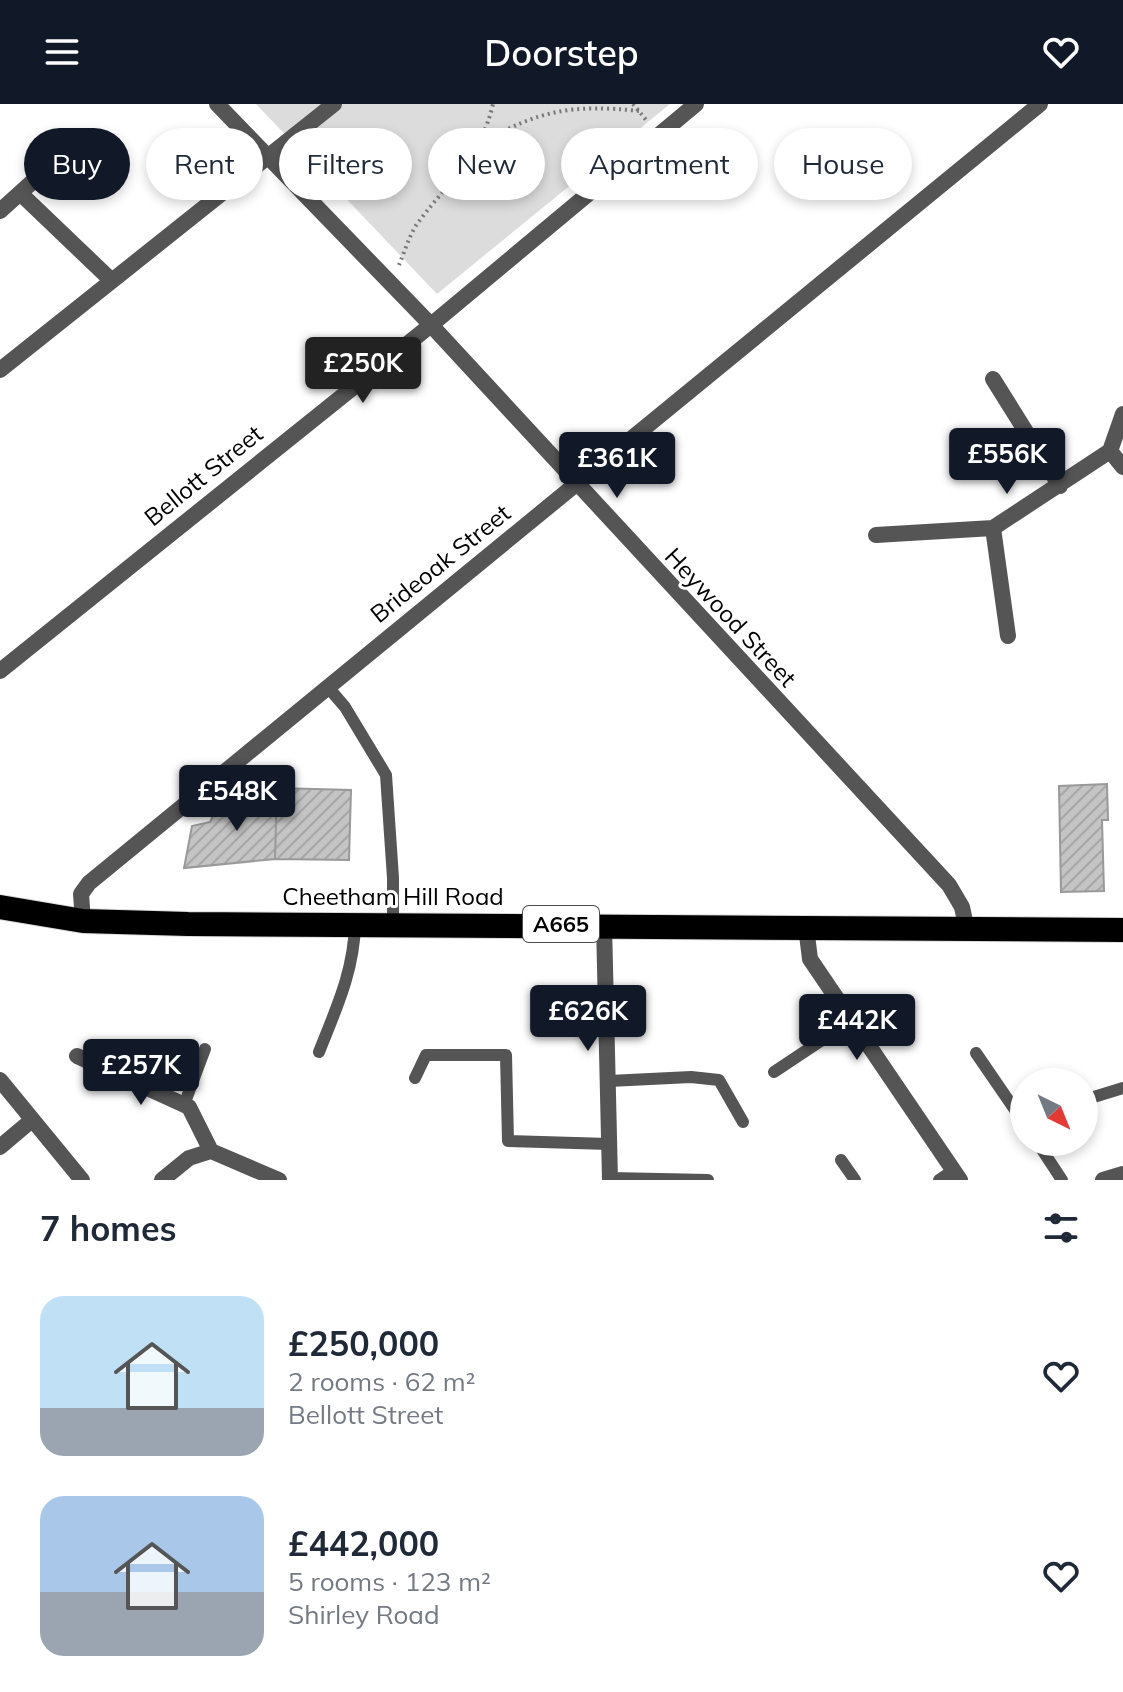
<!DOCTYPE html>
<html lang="en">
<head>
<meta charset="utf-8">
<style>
  body { margin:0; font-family:Mulish,sans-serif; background:#f6f6f7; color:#1f2937; height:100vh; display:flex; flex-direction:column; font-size:30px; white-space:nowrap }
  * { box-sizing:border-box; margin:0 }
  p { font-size:26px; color:#747a83 }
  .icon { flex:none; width:44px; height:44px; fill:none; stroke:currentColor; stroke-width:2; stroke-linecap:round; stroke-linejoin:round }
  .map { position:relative; height:1076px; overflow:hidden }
  .panel { display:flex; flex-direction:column; background:#fff; flex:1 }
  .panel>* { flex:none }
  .banner { position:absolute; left:24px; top:24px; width:1076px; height:72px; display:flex; gap:16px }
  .needle { width:52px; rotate:137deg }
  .fabs { position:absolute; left:1010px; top:964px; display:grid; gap:16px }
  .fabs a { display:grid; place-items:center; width:88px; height:88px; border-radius:50%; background:#fff; box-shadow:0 4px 12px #0003; font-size:40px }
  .price { position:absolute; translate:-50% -68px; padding:0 18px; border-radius:8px; background:#111827; color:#fff; font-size:26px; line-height:52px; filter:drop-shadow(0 2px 4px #0008) }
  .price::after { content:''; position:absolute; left:50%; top:48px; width:24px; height:18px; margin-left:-12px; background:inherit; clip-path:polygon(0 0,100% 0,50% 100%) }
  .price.current { background:#222; color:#fff }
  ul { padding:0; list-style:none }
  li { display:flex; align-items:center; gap:24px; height:200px; padding:0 40px }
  li span { display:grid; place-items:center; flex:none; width:224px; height:160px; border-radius:24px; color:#555 }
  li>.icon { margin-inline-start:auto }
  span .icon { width:96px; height:96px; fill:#fffc; stroke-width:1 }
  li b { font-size:34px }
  h2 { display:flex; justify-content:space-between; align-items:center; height:96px; padding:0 40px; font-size:34px }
  .chip { padding:0 28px; border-radius:36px; background:#fff; box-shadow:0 4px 12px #0003; font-size:28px; line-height:72px }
  .chip.current { background:#111827; color:#fff }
  header { display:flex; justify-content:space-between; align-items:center; height:104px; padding:0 40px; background:#111827; color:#fff; font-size:36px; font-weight:600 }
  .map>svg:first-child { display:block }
</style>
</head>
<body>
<header><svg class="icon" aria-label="menu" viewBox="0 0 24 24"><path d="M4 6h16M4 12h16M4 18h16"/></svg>Doorstep<svg class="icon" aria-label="heart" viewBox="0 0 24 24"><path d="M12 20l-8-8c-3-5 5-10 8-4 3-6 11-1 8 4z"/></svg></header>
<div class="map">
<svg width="1123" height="1076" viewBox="0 0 1123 1076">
  <defs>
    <pattern id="building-hatch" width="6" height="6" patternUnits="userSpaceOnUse" patternTransform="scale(2)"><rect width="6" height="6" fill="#c4c4c4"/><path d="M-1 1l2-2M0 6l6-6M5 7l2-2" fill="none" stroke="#a7a7a7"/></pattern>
  </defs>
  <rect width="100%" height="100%" fill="#fff"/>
  <path fill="#dcdcdc" d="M256,0H670L437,190Z"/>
  <path fill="url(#building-hatch)" stroke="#999" stroke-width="2" d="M1107,680L1108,716H1102L1104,787L1061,788L1059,682Z
    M277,684L351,686L349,756L275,755Z
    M277,684L275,755L184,764L192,722L210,718L216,706H227L249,686Z"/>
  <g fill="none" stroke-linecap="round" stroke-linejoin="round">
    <g stroke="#dbdbdb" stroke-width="26">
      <path id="highway" d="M0,803L83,817L188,820L1123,826"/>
    </g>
    <path stroke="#777" stroke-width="4" stroke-dasharray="2 4" stroke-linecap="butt" d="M633,0L647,17
      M482,39C538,6 574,0 639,7
      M399,161C405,147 410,128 420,116C451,75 481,52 493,0"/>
    <path stroke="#555" stroke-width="12" d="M327,582L345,603L386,671L393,774V820
      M319,948C336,905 354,867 355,820
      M976,949L1024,1019
      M774,968L852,916
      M415,974L426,951H506L508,1037L609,1040
      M609,977L691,973L719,976L743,1018
      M1084,996L1123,984
      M184,1001L205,945
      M1037,1038L1062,1076
      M841,1056L855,1076
      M610,1074L708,1076
      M939,1076L954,1066"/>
    <path stroke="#555" stroke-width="16" d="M217,0L431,221L949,781L962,803L966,822
      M20,89L82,33
      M0,107L20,89L112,177
      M0,266L334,0
      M993,275L1060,382
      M1110,347L1123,363
      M993,424L1008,532
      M876,431L993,424L1110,347L1123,310
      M0,567L431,221L696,0
      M83,817L81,790L89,779L1040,0
      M604,820L610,1076
      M806,823L810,855L960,1076
      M77,952L189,1003L211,1047
      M0,976L82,1076
      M0,1043L32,1016
      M162,1076L189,1054L211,1047L279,1076
      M1103,1076L1123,1070"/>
    <use href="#highway" stroke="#000" stroke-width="24"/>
  </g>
  <g text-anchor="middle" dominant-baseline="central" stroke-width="6" stroke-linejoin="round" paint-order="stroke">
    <rect fill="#fff" stroke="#4c4c4c" stroke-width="2" x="523" y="802" width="76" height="36" rx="6"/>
    <g font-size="22" font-weight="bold" fill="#000">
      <text x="561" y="820">A665</text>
    </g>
    <g font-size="24" fill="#000" stroke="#fff">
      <text transform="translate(203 371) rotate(-39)">Bellott Street</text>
      <text transform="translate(440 459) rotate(-39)">Brideoak Street</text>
      <text transform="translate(731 513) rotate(47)">Heywood Street</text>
      <text x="393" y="792">Cheetham Hill Road</text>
    </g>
  </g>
</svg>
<div class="fabs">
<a><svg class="needle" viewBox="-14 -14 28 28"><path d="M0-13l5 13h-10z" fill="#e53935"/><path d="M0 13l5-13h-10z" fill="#747a83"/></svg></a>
</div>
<b class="price current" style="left:363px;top:301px">£250K</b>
<b class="price" style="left:1007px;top:392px">£556K</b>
<b class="price" style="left:617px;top:396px">£361K</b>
<b class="price" style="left:237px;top:729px">£548K</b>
<b class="price" style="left:588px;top:949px">£626K</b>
<b class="price" style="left:857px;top:958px">£442K</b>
<b class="price" style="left:141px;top:1003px">£257K</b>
<div class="banner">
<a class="chip current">Buy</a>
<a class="chip">Rent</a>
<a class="chip">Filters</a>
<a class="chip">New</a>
<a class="chip">Apartment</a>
<a class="chip">House</a>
</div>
</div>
<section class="panel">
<h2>7 homes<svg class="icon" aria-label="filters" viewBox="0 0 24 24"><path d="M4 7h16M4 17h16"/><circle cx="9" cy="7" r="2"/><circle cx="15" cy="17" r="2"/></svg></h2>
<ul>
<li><span style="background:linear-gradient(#bfe0f5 70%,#9aa5b1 0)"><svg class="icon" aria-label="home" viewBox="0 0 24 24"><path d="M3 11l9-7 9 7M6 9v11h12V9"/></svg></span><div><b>£250,000</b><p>2 rooms · 62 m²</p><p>Bellott Street</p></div><svg class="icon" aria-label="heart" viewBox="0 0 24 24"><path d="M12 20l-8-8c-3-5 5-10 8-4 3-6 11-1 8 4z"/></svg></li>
<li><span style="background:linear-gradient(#a9c7e8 60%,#9aa5b1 0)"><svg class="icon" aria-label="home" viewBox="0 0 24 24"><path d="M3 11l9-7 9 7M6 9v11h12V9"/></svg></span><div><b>£442,000</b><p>5 rooms · 123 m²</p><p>Shirley Road</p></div><svg class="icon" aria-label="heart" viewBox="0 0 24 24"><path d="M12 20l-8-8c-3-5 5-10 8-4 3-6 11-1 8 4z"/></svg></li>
</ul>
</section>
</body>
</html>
